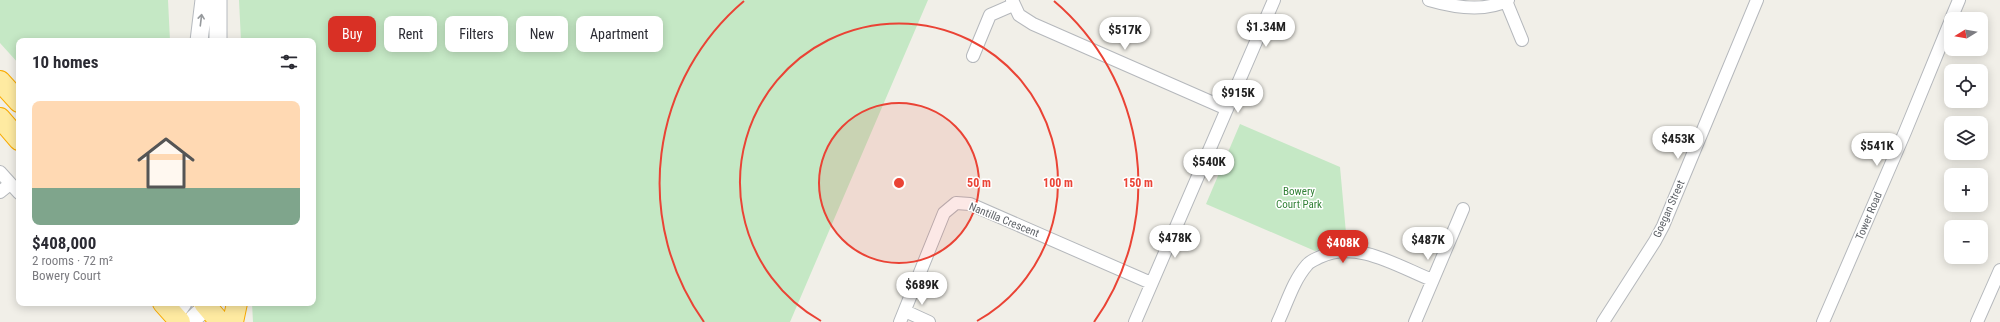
<!DOCTYPE html>
<html lang="en">
<head>
<meta charset="utf-8">
<style>
  body { margin:0; font-family:"Roboto Condensed",sans-serif; background:#f7f7f7; color:#2b2b33; height:100vh; display:flex; flex-direction:column; font-size:15px; white-space:nowrap }
  * { box-sizing:border-box; margin:0 }
  p { font-size:13px; color:#7c7c81 }
  .icon { flex:none; width:22px; height:22px; fill:none; stroke:currentColor; stroke-width:2; stroke-linecap:round; stroke-linejoin:round }
  .map { position:relative; flex:1; overflow:hidden }
  .sheet { position:absolute; left:16px; top:38px; width:300px; height:268px; display:flex; flex-direction:column; background:#fff; border-radius:8px; box-shadow:0 2px 10px #0003 }
  .sheet>* { flex:none }
  .top-card { position:absolute; left:328px; top:16px; width:380px; height:36px; display:flex; gap:8px }
  .needle { width:26px; rotate:259deg }
  .fabs { position:absolute; left:1944px; top:12px; display:grid; gap:8px }
  .fabs a { display:grid; place-items:center; width:44px; height:44px; border-radius:8px; background:#fff; box-shadow:0 2px 10px #0003; font-size:20px }
  .price { position:absolute; translate:-50% -34px; padding:0 9px; border-radius:14px; background:#fff; color:#222; font-size:13px; line-height:26px; filter:drop-shadow(0 1px 2px #0008) }
  .price::after { content:''; position:absolute; left:50%; top:24px; width:12px; height:9px; margin-left:-6px; background:inherit; clip-path:polygon(0 0,100% 0,50% 100%) }
  .price.current { background:#d93025; color:#fff }
  ul { padding:0; list-style:none }
  li { display:grid; align-content:center; gap:8px; height:212px; padding:0 16px }
  li span { display:grid; place-items:center; height:124px; border-radius:8px; color:#555 }
  li>.icon { margin-inline-start:auto }
  span .icon { width:72px; height:72px; fill:#fffc; stroke-width:1 }
  li b { font-size:17px }
  h2 { display:flex; justify-content:space-between; align-items:center; height:48px; padding:0 16px; font-size:17px }
  .tag { padding:0 14px; border-radius:8px; background:#fff; box-shadow:0 2px 10px #0003; font-size:14px; line-height:36px }
  .tag.current { background:#d93025; color:#fff }
  .map>svg:first-child { display:block }
</style>
</head>
<body>
<div class="map">
<svg width="2000" height="322" viewBox="0 0 2000 322">
  <rect width="100%" height="100%" fill="#f1efe8"/>
  <path fill="#c5e8c5" d="M0,0H168L170,41H19V64L0,43Z
    M239,0H928L790,322H253L252,303H313V41H241Z
    M1240,124L1340,167L1347,244L1332,245L1315,251L1206,204Z"/>
  <g fill="none" stroke-linecap="round" stroke-linejoin="round">
    <g stroke="#b5b8bc" stroke-width="14">
      <path id="minor" d="M1012,0L1019,15L1033,24L1227,109
        M1429,0C1453,7 1484,13 1508,0
        M1506,1L1522,40
        M1951,19L1959,0
        M973,56L990,15L1013,5
        M0,172L19,193
        M0,192L10,184
        M905,311L929,322
        M900,322L944,213L956,203L970,204L1151,283
        M1135,322L1274,0
        M1278,322C1287,303 1293,281 1307,265C1310,261 1316,259 1320,257C1356,239 1399,267 1432,280
        M1415,322L1463,209
        M1603,322L1655,241L1663,226L1757,0
        M1823,322L1905,132L1951,20
        M1977,322L2000,270"/>
    </g>
    <g stroke="#b6babf" stroke-width="19">
      <path id="secondary" d="M218,0V41
        M199,41L204,0
        M174,316L183,303
        M190,322L210,303"/>
    </g>
    <g stroke="#f9ab00" stroke-width="22">
      <path id="trunk" d="M0,81L19,102
        M0,118L19,140
        M163,303L180,322
        M204,303L220,322
        M233,322L237,303"/>
    </g>
    <use href="#minor" stroke="#fff" stroke-width="12"/>
    <use href="#secondary" stroke="#fff" stroke-width="17"/>
    <use href="#trunk" stroke="#feeaa1" stroke-width="20"/>
  </g>
  <defs><path id="oneway-shaft" d="M-6 0H5M1.5-3L5.5 0L1.5 3" fill="none" stroke-width="1.6" stroke-linecap="round" stroke-linejoin="round"/></defs>
  <use stroke="#979a9d" href="#oneway-shaft" transform="translate(201 20) rotate(-83)"/>
  <circle cx="899" cy="183" r="80" fill="#ea4335" fill-opacity=".12"/>
  <g fill="none" stroke="#ea4335" stroke-width="2">
    <circle cx="899" cy="183" r="80"/>
    <path d="M821 321A159 159 0 1 1 977 321"/>
    <path d="M704 322A239 239 0 0 1 744 1M1054 1A239 239 0 0 1 1094 322"/>
  </g>
  <g text-anchor="middle" dominant-baseline="central" stroke-width="3" stroke-linejoin="round" paint-order="stroke">
    <g font-size="11" fill="#348238" stroke="#fff">
      <text x="1299" y="191">Bowery<tspan x="1299" dy="13">Court Park</tspan></text>
    </g>
    <g font-size="11" fill="#5f6368" stroke="#fff">
      <text transform="translate(1669 209) rotate(-66)">Goegan Street</text>
      <text transform="translate(1869 216) rotate(-67)">Tower Road</text>
      <text transform="translate(1004 220) rotate(22)">Nantilla Crescent</text>
    </g>
  </g>
  <circle cx="899" cy="183" r="6" fill="#ea4335" stroke="#fff" stroke-width="2"/>
  <g font-size="12" text-anchor="middle" font-weight="bold" fill="#ea4335" stroke="#fff" stroke-width="3" stroke-linejoin="round" paint-order="stroke">
    <text x="979" y="187">50 m</text>
    <text x="1058" y="187">100 m</text>
    <text x="1138" y="187">150 m</text>
  </g>
</svg>
<div class="fabs">
<a><svg class="needle" viewBox="-14 -14 28 28"><path d="M0-13l5 13h-10z" fill="#e53935"/><path d="M0 13l5-13h-10z" fill="#7c7c81"/></svg></a>
<a><svg class="icon" aria-label="locate" viewBox="0 0 24 24"><circle cx="12" cy="12" r="6"/><path d="M12 2v4M12 18v4M2 12h4M18 12h4"/></svg></a>
<a><svg class="icon" aria-label="layers" viewBox="0 0 24 24"><path d="M12 4l9 5-9 5-9-5zM3 14l9 5 9-5"/></svg></a>
<a>+</a>
<a>−</a>
</div>
<b class="price" style="left:1266px;top:48px">$1.34M</b>
<b class="price" style="left:1125px;top:51px">$517K</b>
<b class="price" style="left:1238px;top:114px">$915K</b>
<b class="price" style="left:1678px;top:160px">$453K</b>
<b class="price" style="left:1877px;top:167px">$541K</b>
<b class="price" style="left:1209px;top:183px">$540K</b>
<b class="price" style="left:1175px;top:259px">$478K</b>
<b class="price" style="left:1428px;top:261px">$487K</b>
<b class="price current" style="left:1343px;top:264px">$408K</b>
<b class="price" style="left:922px;top:306px">$689K</b>
<div class="top-card">
<a class="tag current">Buy</a>
<a class="tag">Rent</a>
<a class="tag">Filters</a>
<a class="tag">New</a>
<a class="tag">Apartment</a>
</div>
<section class="sheet">
<h2>10 homes<svg class="icon" aria-label="filters" viewBox="0 0 24 24"><path d="M4 7h16M4 17h16"/><circle cx="9" cy="7" r="2"/><circle cx="15" cy="17" r="2"/></svg></h2>
<ul>
<li><span style="background:linear-gradient(#ffd9b3 70%,#7fa58c 0)"><svg class="icon" aria-label="home" viewBox="0 0 24 24"><path d="M3 11l9-7 9 7M6 9v11h12V9"/></svg></span><div><b>$408,000</b><p>2 rooms · 72 m²</p><p>Bowery Court</p></div></li>
</ul>
</section>
</div>
</body>
</html>
